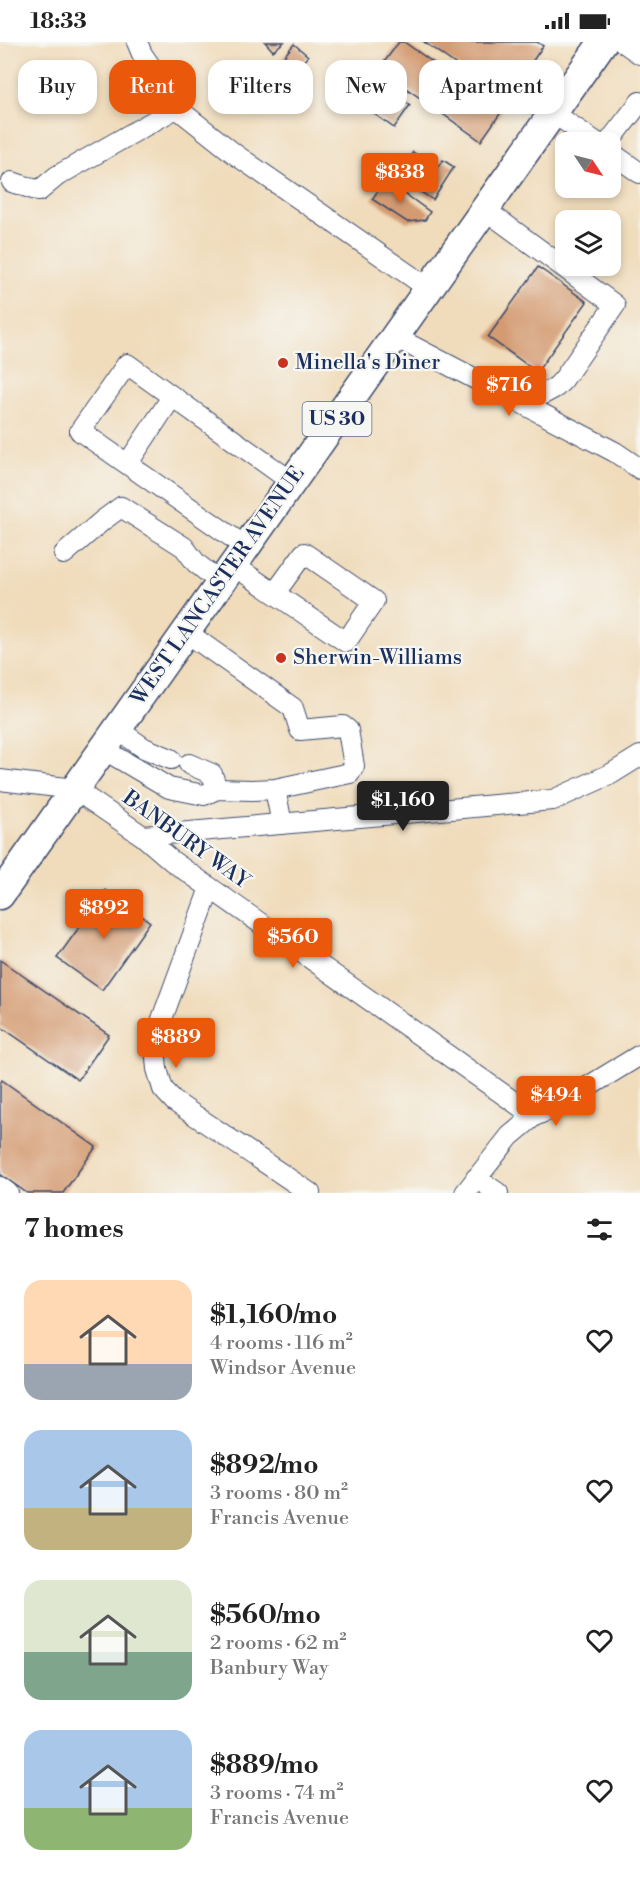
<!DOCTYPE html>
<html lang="en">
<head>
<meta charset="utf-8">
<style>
  body { margin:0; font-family:"Libre Bodoni",serif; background:#f6f6f6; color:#222; height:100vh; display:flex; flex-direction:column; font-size:22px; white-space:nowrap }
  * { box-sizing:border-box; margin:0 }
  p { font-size:20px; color:#767676 }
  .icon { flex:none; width:33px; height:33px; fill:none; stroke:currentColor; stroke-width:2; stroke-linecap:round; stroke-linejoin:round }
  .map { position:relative; height:1151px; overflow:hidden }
  .details { display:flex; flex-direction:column; background:#fff; flex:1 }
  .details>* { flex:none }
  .hud { position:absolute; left:18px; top:18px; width:604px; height:54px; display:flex; gap:12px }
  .needle { width:39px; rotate:125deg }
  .tools { position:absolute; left:555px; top:90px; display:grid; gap:12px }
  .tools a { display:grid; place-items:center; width:66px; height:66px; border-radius:12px; background:#fff; box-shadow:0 3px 9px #0003; font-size:30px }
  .price { position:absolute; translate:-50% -51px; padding:0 14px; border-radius:6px; background:#ea580c; color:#fff; font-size:20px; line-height:39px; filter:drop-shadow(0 2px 3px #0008) }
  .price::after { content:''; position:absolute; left:50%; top:36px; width:18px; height:14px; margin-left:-9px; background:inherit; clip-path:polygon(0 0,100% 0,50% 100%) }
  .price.current { background:#222; color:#fff }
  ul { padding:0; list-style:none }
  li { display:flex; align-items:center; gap:18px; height:150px; padding:0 24px }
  li span { display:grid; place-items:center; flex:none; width:168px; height:120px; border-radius:18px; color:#555 }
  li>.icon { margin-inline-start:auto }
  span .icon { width:72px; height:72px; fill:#fffc; stroke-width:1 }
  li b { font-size:26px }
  h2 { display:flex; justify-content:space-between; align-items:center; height:72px; padding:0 24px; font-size:26px }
  .tag { padding:0 21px; border-radius:18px; background:#fff; box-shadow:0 3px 9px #0003; font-size:21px; line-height:54px }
  .tag.current { background:#ea580c; color:#fff }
  .status { display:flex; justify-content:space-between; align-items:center; height:42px; padding:0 30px; background:#fff; direction:ltr }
  .status svg { height:16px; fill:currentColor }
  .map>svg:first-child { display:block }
</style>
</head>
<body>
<div class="status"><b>18:33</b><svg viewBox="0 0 49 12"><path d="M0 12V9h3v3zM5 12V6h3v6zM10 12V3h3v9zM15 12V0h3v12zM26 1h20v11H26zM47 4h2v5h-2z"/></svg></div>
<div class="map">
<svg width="640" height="1151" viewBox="0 0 640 1151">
  <rect width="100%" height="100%" fill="#f6f6f2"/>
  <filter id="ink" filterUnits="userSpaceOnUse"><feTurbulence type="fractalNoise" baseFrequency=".0167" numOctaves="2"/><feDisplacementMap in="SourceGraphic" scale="12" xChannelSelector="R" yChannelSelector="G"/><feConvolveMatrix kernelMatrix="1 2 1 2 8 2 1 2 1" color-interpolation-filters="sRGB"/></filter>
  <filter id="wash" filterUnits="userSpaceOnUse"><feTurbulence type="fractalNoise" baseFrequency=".008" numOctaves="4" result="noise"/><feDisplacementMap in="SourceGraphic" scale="24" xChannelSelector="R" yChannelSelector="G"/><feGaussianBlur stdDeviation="1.35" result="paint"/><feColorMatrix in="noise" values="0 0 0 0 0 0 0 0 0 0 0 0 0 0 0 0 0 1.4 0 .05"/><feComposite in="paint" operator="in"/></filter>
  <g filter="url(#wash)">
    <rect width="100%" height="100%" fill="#f0dcbb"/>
    <g id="blocks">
      <path fill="#d49b72" d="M265,0H284L273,9Z
        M399,0H404L502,69L481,99L379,27Z
        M424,0H537L543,4L506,58Z
        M294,2L308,14L295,30L281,18Z
        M368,34L410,63L394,86L352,56Z
        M413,110L437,126L443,118L454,125L433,158L397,134Z
        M386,138L430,170L425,178L407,180L372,157Z
        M538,225L587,260L537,330L488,295Z
        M106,848L150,880L102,948L57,916Z
        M0,918L109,993L78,1038L0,984Z
        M2,1038L96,1105L63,1151H27L0,1132V1042Z"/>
    </g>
  </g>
  <g filter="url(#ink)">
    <use href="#blocks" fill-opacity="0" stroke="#3b496c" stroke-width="1.5"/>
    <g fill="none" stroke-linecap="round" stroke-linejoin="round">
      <g stroke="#3b496c" stroke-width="22">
        <path id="minor" d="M137,0L142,12L183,71L236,113L428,246
          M623,0L640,12
          M553,71L596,100
          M609,100L640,60
          M610,110L640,131
          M12,140L39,149L57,134L178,65
          M484,167L615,263L563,338L556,345L525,362
          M395,295L615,410L640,427
          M128,421L172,355
          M246,505L80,389L127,322L292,440
          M64,512L102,479L121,465L184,505L196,521L221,541
          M233,523L346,600L374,559L304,511L275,551
          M186,590L293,666L300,688L343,684L348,688L354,724L350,731L275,747L282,782
          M117,687L144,706L171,717
          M103,707L169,746L204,753L217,747L252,748L275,747
          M189,722L212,732L217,747
          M0,738L74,747L143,794L172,819L534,1074
          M143,794L553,758L611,732L640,714
          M210,846L162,977L155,1004L157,1027L163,1047L175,1060L310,1151
          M476,1136L498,1151
          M0,1145L8,1151
          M465,1151L510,1094L534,1074L553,1066L640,1013"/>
      </g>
      <g stroke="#3b496c" stroke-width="31">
        <path id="highway" d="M0,853L603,0"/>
      </g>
      <use href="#minor" stroke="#fff" stroke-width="20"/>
      <use href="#highway" stroke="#fff" stroke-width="28"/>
    </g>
  </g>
  <g fill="#c8321e" stroke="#f6f6f2" stroke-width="2">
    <circle cx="283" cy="321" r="6"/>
    <circle cx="281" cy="616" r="6"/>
  </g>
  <g text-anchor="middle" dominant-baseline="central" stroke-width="4.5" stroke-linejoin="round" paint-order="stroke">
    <rect fill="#f6f6f2" stroke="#5d6b8a" stroke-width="1.5" x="302.5" y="360" width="69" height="34" rx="4.5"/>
    <g font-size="20" font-weight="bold" fill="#1b2f5e">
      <text x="337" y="377">US 30</text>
    </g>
    <g font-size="21" fill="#1b2f5e" stroke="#f6f6f2" text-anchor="start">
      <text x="295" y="321">Minella's Diner</text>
      <text x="293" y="616">Sherwin-Williams</text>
    </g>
    <g font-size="21" fill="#1b2f5e" stroke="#f6f6f2">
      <text transform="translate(218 544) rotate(-55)">WEST LANCASTER AVENUE</text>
      <text transform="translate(186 798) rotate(36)">BANBURY WAY</text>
    </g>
  </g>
</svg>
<div class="tools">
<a><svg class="needle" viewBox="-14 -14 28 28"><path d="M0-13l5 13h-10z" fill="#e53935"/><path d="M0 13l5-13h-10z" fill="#767676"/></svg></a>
<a><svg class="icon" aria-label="layers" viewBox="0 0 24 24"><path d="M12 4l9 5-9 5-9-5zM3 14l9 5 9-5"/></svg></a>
</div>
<b class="price" style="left:400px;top:162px">$838</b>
<b class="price" style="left:509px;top:375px">$716</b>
<b class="price current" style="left:403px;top:790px">$1,160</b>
<b class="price" style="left:104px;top:898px">$892</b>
<b class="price" style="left:293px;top:927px">$560</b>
<b class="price" style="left:176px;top:1027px">$889</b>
<b class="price" style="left:556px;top:1085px">$494</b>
<div class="hud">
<a class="tag">Buy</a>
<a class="tag current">Rent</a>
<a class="tag">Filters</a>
<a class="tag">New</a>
<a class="tag">Apartment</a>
</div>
</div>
<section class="details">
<h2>7 homes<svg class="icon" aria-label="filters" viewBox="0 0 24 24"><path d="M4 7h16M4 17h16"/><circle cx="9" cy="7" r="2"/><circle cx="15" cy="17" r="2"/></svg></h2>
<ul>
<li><span style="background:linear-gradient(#ffd9b3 70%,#9aa5b1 0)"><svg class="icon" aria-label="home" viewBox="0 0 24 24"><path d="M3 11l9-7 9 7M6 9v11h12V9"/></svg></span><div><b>$1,160/mo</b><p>4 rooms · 116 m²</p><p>Windsor Avenue</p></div><svg class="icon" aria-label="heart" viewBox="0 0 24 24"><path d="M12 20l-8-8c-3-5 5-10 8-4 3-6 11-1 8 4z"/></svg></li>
<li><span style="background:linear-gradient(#a9c7e8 65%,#c2b280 0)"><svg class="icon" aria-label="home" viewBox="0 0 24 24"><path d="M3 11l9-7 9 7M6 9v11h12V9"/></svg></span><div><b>$892/mo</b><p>3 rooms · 80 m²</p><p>Francis Avenue</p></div><svg class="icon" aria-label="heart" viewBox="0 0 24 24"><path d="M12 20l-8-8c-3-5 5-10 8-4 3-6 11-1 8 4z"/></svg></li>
<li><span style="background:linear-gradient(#dfe7d0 60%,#7fa58c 0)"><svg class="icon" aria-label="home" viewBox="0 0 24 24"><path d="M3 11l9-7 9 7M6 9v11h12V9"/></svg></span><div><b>$560/mo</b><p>2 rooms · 62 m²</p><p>Banbury Way</p></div><svg class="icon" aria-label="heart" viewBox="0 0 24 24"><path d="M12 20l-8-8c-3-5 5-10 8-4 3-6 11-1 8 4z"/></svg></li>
<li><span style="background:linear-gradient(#a9c7e8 65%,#8fb573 0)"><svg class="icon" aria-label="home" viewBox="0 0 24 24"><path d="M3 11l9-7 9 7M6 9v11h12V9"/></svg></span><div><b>$889/mo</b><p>3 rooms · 74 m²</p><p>Francis Avenue</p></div><svg class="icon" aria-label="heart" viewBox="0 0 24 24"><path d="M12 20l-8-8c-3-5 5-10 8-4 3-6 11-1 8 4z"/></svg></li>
</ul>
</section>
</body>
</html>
